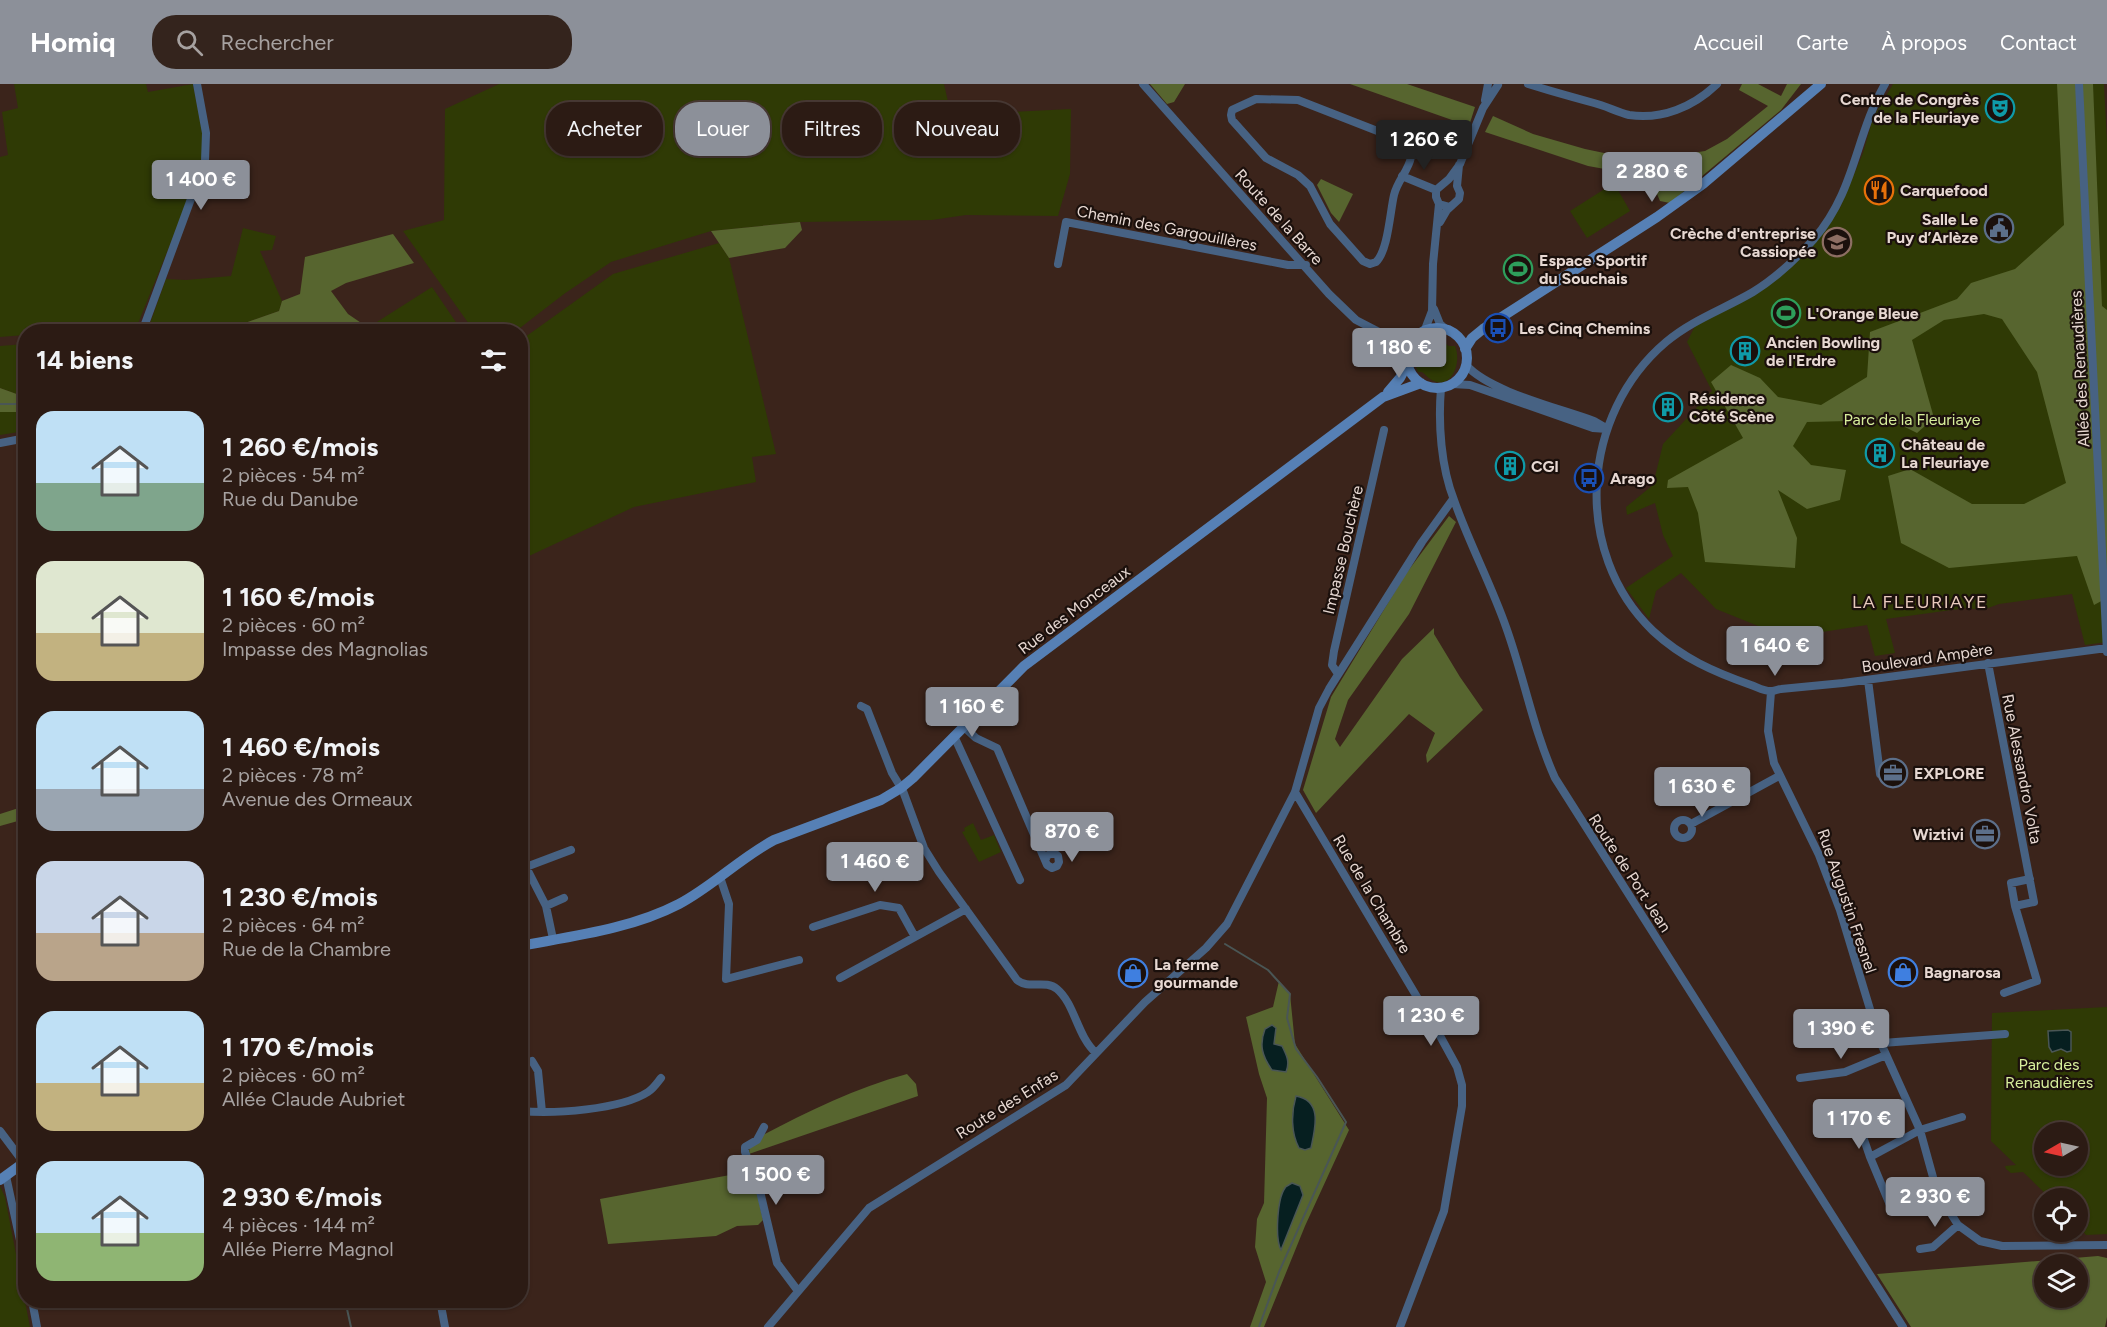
<!DOCTYPE html>
<html lang="fr">
<head>
<meta charset="utf-8">
<style>
  body { margin:0; font-family:Figtree,sans-serif; background:#34241d; color:#f1f3f6; height:100vh; display:flex; flex-direction:column; font-size:22px; white-space:nowrap }
  * { box-sizing:border-box; margin:0 }
  p { font-size:20px; color:#a6a1a0 }
  .icon { flex:none; width:33px; height:33px; fill:none; stroke:currentColor; stroke-width:2; stroke-linecap:round; stroke-linejoin:round }
  .map { position:relative; flex:1; overflow:hidden }
  .sheet { position:absolute; left:18px; top:240px; width:510px; height:984px; display:flex; flex-direction:column; background:#2c1b14; border-radius:24px; box-shadow:0 2px 4px #0004,0 0 0 2px #483934 }
  .sheet>* { flex:none }
  .banner { position:absolute; left:546px; top:18px; width:570px; height:54px; display:flex; gap:12px }
  .needle { width:39px; rotate:261deg }
  .controls { position:absolute; left:2034px; top:1038px; display:grid; gap:12px }
  .controls a { display:grid; place-items:center; width:54px; height:54px; border-radius:50%; background:#2c1b14; box-shadow:0 2px 4px #0004,0 0 0 2px #483934; font-size:30px }
  .price { position:absolute; translate:-50% -51px; padding:0 14px; border-radius:6px; background:#8c9099; color:#fff; font-size:20px; line-height:39px; filter:drop-shadow(0 2px 3px #0008) }
  .price::after { content:''; position:absolute; left:50%; top:36px; width:18px; height:14px; margin-left:-9px; background:inherit; clip-path:polygon(0 0,100% 0,50% 100%) }
  .price.selected { background:#222; color:#fff }
  ul { padding:0; list-style:none }
  li { display:flex; align-items:center; gap:18px; height:150px; padding:0 18px }
  li span { display:grid; place-items:center; flex:none; width:168px; height:120px; border-radius:18px; color:#555 }
  li>.icon { margin-inline-start:auto }
  span .icon { width:72px; height:72px; fill:#fffc; stroke-width:1 }
  li b { font-size:26px }
  h2 { display:flex; justify-content:space-between; align-items:center; height:72px; padding:0 18px; font-size:26px }
  .pill { padding:0 21px; border-radius:24px; background:#2c1b14; box-shadow:0 2px 4px #0004,0 0 0 2px #483934; font-size:21px; line-height:54px }
  .pill.selected { background:#8c9099; color:#fff }
  header { display:flex; align-items:center; gap:36px; box-sizing:border-box; height:84px; padding:0 30px; background:#8c9099; color:#fff }
  header strong { font-size:28px }
  nav { display:flex; gap:33px; margin-inline-start:auto; font-size:21px }
  .search { width:420px; height:54px; background:#34241d; display:flex; align-items:center; gap:15px; box-sizing:border-box; padding:0 21px; border-radius:24px; color:#a6a1a0; font-size:22px }
  .map>svg:first-child { display:block }
</style>
</head>
<body>
<header>
<strong>Homiq</strong>
<div class="search"><svg class="icon" aria-label="search" viewBox="0 0 24 24"><circle cx="10" cy="10" r="6"/><path d="M15 15l6 6"/></svg>Rechercher</div>
<nav><a>Accueil</a><a>Carte</a><a>À propos</a><a>Contact</a></nav>
</header>
<div class="map">
<svg width="2107" height="1243" viewBox="0 0 2107 1243">
  <rect width="100%" height="100%" fill="#3b241b"/>
  <path fill="#2f3a05" fill-rule="evenodd" d="M14,0H146L148,8L193,0L202,47V72L192,106L135,247L26,248L25,251L0,253V73L8,71L2,28L18,24Z
    M499,0H944L951,31L1071,25L1070,90L1058,132L966,131L932,136L800,138L711,147L611,178L564,210L516,247H474L403,147L444,136L445,25Z
    M1893,0H2104L2107,58V558L2085,561L2072,510L1999,520L1983,526L1966,524L1886,535L1895,569L1875,572L1867,541L1816,549L1763,544L1716,525L1681,489L1656,507L1649,535L1626,504L1673,472L1663,451L1655,419L1627,431L1626,423L1653,401L1663,360L1712,307L1687,258L1695,242L1794,180L1840,124L1863,69L1873,34Z
    M1614,99L1630,127L1587,154L1570,127Z
    M243,144L276,152L272,166L260,167L282,217L279,227L222,247L147,248L166,195L186,196L231,192Z
    M719,159L729,174L776,370L752,373L756,398L634,423L529,472L526,467H521V256L613,190Z
    M432,203L462,247H373L369,243Z
    M1435,253L1449,262H1455C1462,278 1452,305 1434,297C1430,296 1425,290 1422,288H1418C1410,272 1417,256 1435,253Z
    M25,260V313L0,304V262Z
    M0,328H25V347L0,351Z
    M973,739L981,756L994,751L1001,768L979,778L962,748L965,747L964,744Z
    M2107,923V1150L2086,1151L2078,1142V1114H2050L2023,1088L2011,1089L2006,1085L2005,1082L2016,1081L1991,1057L1992,929ZM2044,1048H2078V1082H2044Z
    M0,1102L5,1113L30,1243H0Z"/>
  <path fill="#57652f" fill-rule="evenodd" d="M1150,0H1185L1174,18L1167,20Z
    M1350,0H1407L1475,23L1469,42Z
    M1742,0H1758L1781,12L1787,0H1801L1781,26L1670,119L1660,117L1651,96L1638,91L1588,82L1485,48L1493,32L1533,50L1585,65L1633,75L1660,74L1705,67L1727,55L1768,22L1739,6Z
    M2057,0H2093L2102,222L2107,226V514L2094,521L2077,472L1949,484L1901,459L1888,392L1910,385L1972,420H2024L2066,399L2037,288L2002,235L1984,230L1944,236L1912,256L1934,334L1917,349L1891,336L1807,338L1793,362L1811,381L1846,386L1840,416L1807,425L1778,406L1797,454L1795,484L1705,478L1698,429L1688,403L1667,404L1668,396L1743,354L1711,298L1731,281L1760,294L1778,313L1821,321L1867,293L1870,248L1957,215L1971,199L2015,185L2064,141Z
    M1321,95L1353,110L1339,138L1331,129L1317,101Z
    M800,138L802,146L785,164L729,174L711,147Z
    M393,150L414,179L346,199L331,207L348,230L373,247H222L279,227L282,217L300,210L305,173Z
    M0,304L25,313V328H0Z
    M1449,432L1456,438L1409,530L1348,616L1335,655L1340,663L1402,575L1434,544V550L1460,593L1483,626L1427,679L1426,671L1435,649L1409,630L1316,729L1303,706L1331,613L1405,491Z
    M25,722V735L0,742V730Z
    M1279,897L1290,910L1295,960L1349,1046L1305,1142L1264,1243H1250L1266,1198L1255,1163L1257,1135L1264,1119L1267,1014L1259,990L1246,933L1273,923Z
    M907,990L916,1000L918,1012L749,1070L750,1058C800,1031 852,1005 907,990Z
    M730,1091L749,1093L757,1109L763,1136L758,1141L737,1142L716,1152L608,1160L600,1115Z
    M2098,1172L2107,1174V1233L2105,1243H1911L1877,1190ZM2044,1180H2078V1214H2044Z"/>
  <path fill="#061f20" stroke="#4a5655" stroke-width="1.5" d="M1272,941L1276,944L1274,960L1282,962C1287,972 1290,978 1286,988L1272,986C1262,972 1259,961 1265,945Z
    M2068,946L2071,948V967L2067,968L2061,965L2052,968L2049,963L2048,947Z
    M1296,1012C1323,1017 1315,1044 1311,1064L1305,1066L1299,1064C1291,1049 1291,1029 1296,1012Z
    M1292,1099L1300,1102L1303,1111L1281,1166C1275,1155 1277,1115 1285,1104C1285,1103 1292,1099 1292,1099Z"/>
  <g fill="none" stroke-linecap="round" stroke-linejoin="round">
    <path stroke="#4a5655" stroke-width="2" d="M0,320H26
      M1225,860L1268,886L1290,910L1287,934L1296,965L1317,993L1346,1038L1279,1188L1259,1243
      M345,1216L351,1243"/>
    <path stroke="#476283" stroke-width="8" d="M1143,0L1329,210L1356,236L1410,264
      M1528,0C1550,7 1572,13 1594,19C1606,22 1617,28 1629,31C1662,36 1693,23 1717,0
      M1885,0C1855,52 1856,106 1814,155C1796,175 1776,194 1753,208C1724,225 1692,236 1666,258C1581,330 1571,468 1653,547C1682,574 1714,588 1751,601C1757,603 1766,608 1772,607C1775,607 1778,605 1781,605L1843,599L2107,564
      M2079,0L2107,568
      M1256,15L1298,16L1403,57C1408,61 1412,65 1411,73C1409,86 1397,97 1394,111C1390,128 1388,167 1376,178L1370,180L1363,177L1330,140L1310,102L1298,91L1266,74L1232,36L1231,31L1232,26Z
      M1485,16L1488,0
      M1402,92L1436,106
      M1450,123L1439,120L1436,113V106L1449,95L1460,80L1483,24L1498,1
      M1440,138L1447,126L1459,115L1460,109L1457,102L1459,81
      M1058,180L1066,138L1288,181H1306
      M1434,225L1440,240L1447,246
      M142,248L205,77L206,49L197,0
      M1424,248L1432,227L1433,180L1439,120
      M1466,281C1490,308 1559,324 1594,337L1606,344
      M1452,300L1470,301L1593,344L1607,345
      M1441,304C1438,340 1441,383 1454,416C1469,459 1491,500 1506,543C1524,593 1533,645 1555,694L1903,1243
      M0,359L26,354
      M1988,579L2034,818L2015,822L2037,897L2004,909
      M1338,590L1332,581L1334,567L1384,346
      M1868,596L1880,690
      M1771,608L1768,647L1774,679L1819,771L1840,826L1879,955L1920,1046L1936,1104L1953,1133L1958,1141L1980,1157L2002,1162L2107,1161
      M861,622L867,625L892,689L903,707L924,764L939,788L1017,896C1029,906 1045,895 1057,905C1075,920 1077,952 1096,969
      M963,642L976,654L997,664L1047,781L1052,784L1057,782L1059,778L1058,772L1054,769L1048,771L1045,776
      M954,652L1020,796
      M1295,708L1439,950L1457,983L1462,1001V1022L1444,1127L1400,1243
      M1674 745a9 9 0 1 1 18 0a9 9 0 1 1-18 0Z
      M1691,740L1779,692
      M720,793L729,820L726,895L799,876
      M546,822L564,814
      M2015,822L2011,799L2030,795
      M813,843L880,821L899,824L915,853
      M553,855L546,822L526,783L571,766
      M840,894L966,825
      M1882,959L2005,950
      M532,977L538,987L542,1028
      M1800,994L1845,988L1886,971
      M520,1027C554,1030 620,1026 648,1008C654,1004 657,999 661,994
      M1859,1041L1870,1073
      M764,1043L757,1056L745,1063V1068L759,1103L777,1179L798,1207
      M0,1047L24,1079
      M6,1092L26,1184
      M1890,1121L1870,1073L1920,1046L1962,1033
      M1920,1165L1933,1163L1958,1141
      M32,1216L37,1243
      M440,1216L445,1243
      M768,1243L869,1124L1066,1001L1145,918L1206,864L1227,840L1295,708L1319,624L1329,605L1422,458L1453,415"/>
    <path stroke="#5680b5" stroke-width="10" d="M1407 274a30 30 0 1 1 60 0a30 30 0 1 1-60 0Z
      M1465,265L1472,254L1483,245L1657,133L1703,100L1821,0
      M1388,308L1400,294L1408,279
      M520,862C573,852 631,845 679,820C713,802 740,774 774,756L881,716L901,704L913,694L1024,582L1383,313L1421,299
      M0,1096L26,1077"/>
  </g>
  <defs>
    <g id="theatre-ring" transform="scale(1.5)"><circle r="9.5" fill="#1b100c" stroke="#0f9aa8" stroke-width="1.5"/><path d="M-5-5.5Q0-4 5-5.5V0Q5 5 0 6Q-5 5-5 0ZM-3.3-2.5H-1v1.5H-3.3ZM1-2.5H3.3v1.5H1ZM-2.8 1Q0 5.5 2.8 1Z" fill="#0f9aa8"/></g>
    <g id="restaurant-ring" transform="scale(1.5)"><circle r="9.5" fill="#1b100c" stroke="#e8710a" stroke-width="1.5"/><path d="M-5-6h1v4h1v-4h1v4h1v-4h1v5L-1.5 .5V6h-2V.5L-5-1ZM5-6V6H3V1.5H1.5Q1.5-4 5-6Z" fill="#e8710a"/></g>
    <g id="civic-ring" transform="scale(1.5)"><circle r="9.5" fill="#1b100c" stroke="#5c6f8a" stroke-width="1.5"/><path d="M-.6-6.5H3V-4.5H.6V-3L4-1V1h2V6H-6V1h2V-1L-.6-3ZM-1.2 2.5V6h2.4V2.5Z" fill="#5c6f8a"/></g>
    <g id="school-ring" transform="scale(1.5)"><circle r="9.5" fill="#1b100c" stroke="#8d6e63" stroke-width="1.5"/><path d="M0-5L7-2L0 1L-7-2ZM-4 1L0 2.5L4 1V4Q0 6-4 4Z" fill="#8d6e63"/></g>
    <g id="stadium-ring" transform="scale(1.5)"><circle r="9.5" fill="#1b100c" stroke="#2e9e5b" stroke-width="1.5"/><path d="M0-5a6.5 5 0 1 0 0 10a6.5 5 0 1 0 0-10ZM-3.5-1.8h7v3.6h-7Z" fill="#2e9e5b"/></g>
    <g id="bus-ring" transform="scale(1.5)"><circle r="9.5" fill="#1b100c" stroke="#1a4fb4" stroke-width="1.5"/><path d="M-5-6H5V4H4V6H2V4H-2V6H-4V4H-5ZM-3.5-4V0h7V-4ZM-3.5 1.2v1.5H-2V1.2ZM2 1.2v1.5H3.5V1.2Z" fill="#1a4fb4"/></g>
    <g id="building-ring" transform="scale(1.5)"><circle r="9.5" fill="#1b100c" stroke="#0f9aa8" stroke-width="1.5"/><path d="M-4-6H4V6H1V3H-1V6H-4ZM-2.5-4.3h1.7v1.8h-1.7ZM.8-4.3h1.7v1.8H.8ZM-2.5-1h1.7V.8h-1.7ZM.8-1h1.7V.8H.8Z" fill="#0f9aa8"/></g>
    <g id="office-ring" transform="scale(1.5)"><circle r="9.5" fill="#1b100c" stroke="#5c6f8a" stroke-width="1.5"/><path d="M-6-3h4V-5.5h4V-3h4V5H-6ZM-1-4.5V-3h2v-1.5ZM-6 0V1H6V0Z" fill="#5c6f8a"/></g>
    <g id="shop-ring" transform="scale(1.5)"><circle r="9.5" fill="#1b100c" stroke="#3f7fe0" stroke-width="1.5"/><path d="M-5-2.5h2.3a2.7 3.5 0 0 1 5.4 0H5L5.5 6h-11ZM-1.5-2.5h3a1.5 2.3 0 0 0-3 0Z" fill="#3f7fe0"/></g>
  </defs>
  <g fill-rule="evenodd">
    <use href="#theatre-ring" x="2000" y="24"/>
    <use href="#restaurant-ring" x="1879" y="106"/>
    <use href="#civic-ring" x="1999" y="144"/>
    <use href="#school-ring" x="1837" y="158"/>
    <use href="#stadium-ring" x="1518" y="185"/>
    <use href="#stadium-ring" x="1786" y="229"/>
    <use href="#bus-ring" x="1498" y="244"/>
    <use href="#building-ring" x="1745" y="267"/>
    <use href="#building-ring" x="1668" y="323"/>
    <use href="#building-ring" x="1880" y="369"/>
    <use href="#building-ring" x="1510" y="382"/>
    <use href="#bus-ring" x="1589" y="394"/>
    <use href="#office-ring" x="1893" y="689"/>
    <use href="#office-ring" x="1985" y="750"/>
    <use href="#shop-ring" x="1903" y="888"/>
    <use href="#shop-ring" x="1133" y="889"/>
  </g>
  <g text-anchor="middle" dominant-baseline="central" stroke-width="4.5" stroke-linejoin="round" paint-order="stroke">
    <g font-size="16" font-weight="bold" fill="#e7d8d2" stroke="#1b100c" text-anchor="start">
      <text x="1979" y="15" text-anchor="end">Centre de Congrès<tspan x="1979" dy="18">de la Fleuriaye</tspan></text>
      <text x="1900" y="106">Carquefood</text>
      <text x="1978" y="135" text-anchor="end">Salle Le<tspan x="1978" dy="18">Puy d’Arlèze</tspan></text>
      <text x="1816" y="149" text-anchor="end">Crèche d'entreprise<tspan x="1816" dy="18">Cassiopée</tspan></text>
      <text x="1539" y="176">Espace Sportif<tspan x="1539" dy="18">du Souchais</tspan></text>
      <text x="1807" y="229">L'Orange Bleue</text>
      <text x="1519" y="244">Les Cinq Chemins</text>
      <text x="1766" y="258">Ancien Bowling<tspan x="1766" dy="18">de l'Erdre</tspan></text>
      <text x="1689" y="314">Résidence<tspan x="1689" dy="18">Côté Scène</tspan></text>
      <text x="1901" y="360">Château de<tspan x="1901" dy="18">La Fleuriaye</tspan></text>
      <text x="1531" y="382">CGI</text>
      <text x="1610" y="394">Arago</text>
      <text x="1914" y="689">EXPLORE</text>
      <text x="1964" y="750" text-anchor="end">Wiztivi</text>
      <text x="1154" y="880">La ferme<tspan x="1154" dy="18">gourmande</tspan></text>
      <text x="1924" y="888">Bagnarosa</text>
    </g>
    <g font-size="16" fill="#e7d8d2" stroke="#1b100c">
      <text transform="translate(1279 133) rotate(48)">Route de la Barre</text>
      <text transform="translate(1167 144) rotate(11)">Chemin des Gargouillères</text>
      <text transform="translate(2080 285) rotate(-93)">Allée des Renaudières</text>
      <text transform="translate(1343 466) rotate(-77)">Impasse Bouchère</text>
      <text transform="translate(1074 526) rotate(-37)">Rue des Monceaux</text>
      <text transform="translate(1927 574) rotate(-8)">Boulevard Ampère</text>
      <text transform="translate(2022 685) rotate(79)">Rue Alessandro Volta</text>
      <text transform="translate(1630 789) rotate(57)">Route de Port Jean</text>
      <text transform="translate(1372 810) rotate(59)">Rue de la Chambre</text>
      <text transform="translate(1847 817) rotate(71)">Rue Augustin Fresnel</text>
      <text transform="translate(1007 1020) rotate(-32)">Route des Enfas</text>
    </g>
    <g font-size="16" fill="#d7ee9b" stroke="#1b100c">
      <text x="1912" y="335">Parc de la Fleuriaye</text>
      <text x="2049" y="980">Parc des<tspan x="2049" dy="18">Renaudières</tspan></text>
    </g>
    <g font-size="18" letter-spacing="1.5" fill="#e8c9bd" stroke="#1b100c">
      <text x="1920" y="518">LA FLEURIAYE</text>
    </g>
  </g>
</svg>
<div class="controls">
<a><svg class="needle" viewBox="-14 -14 28 28"><path d="M0-13l5 13h-10z" fill="#e53935"/><path d="M0 13l5-13h-10z" fill="#a6a1a0"/></svg></a>
<a><svg class="icon" aria-label="locate" viewBox="0 0 24 24"><circle cx="12" cy="12" r="6"/><path d="M12 2v4M12 18v4M2 12h4M18 12h4"/></svg></a>
<a><svg class="icon" aria-label="layers" viewBox="0 0 24 24"><path d="M12 4l9 5-9 5-9-5zM3 14l9 5 9-5"/></svg></a>
</div>
<b class="price selected" style="left:1424px;top:87px">1 260 €</b>
<b class="price" style="left:1652px;top:119px">2 280 €</b>
<b class="price" style="left:201px;top:127px">1 400 €</b>
<b class="price" style="left:1399px;top:295px">1 180 €</b>
<b class="price" style="left:1775px;top:593px">1 640 €</b>
<b class="price" style="left:972px;top:654px">1 160 €</b>
<b class="price" style="left:1702px;top:734px">1 630 €</b>
<b class="price" style="left:1072px;top:779px">870 €</b>
<b class="price" style="left:875px;top:809px">1 460 €</b>
<b class="price" style="left:1431px;top:963px">1 230 €</b>
<b class="price" style="left:1841px;top:976px">1 390 €</b>
<b class="price" style="left:1859px;top:1066px">1 170 €</b>
<b class="price" style="left:776px;top:1122px">1 500 €</b>
<b class="price" style="left:1935px;top:1144px">2 930 €</b>
<div class="banner">
<a class="pill">Acheter</a>
<a class="pill selected">Louer</a>
<a class="pill">Filtres</a>
<a class="pill">Nouveau</a>
</div>
<section class="sheet">
<h2>14 biens<svg class="icon" aria-label="filters" viewBox="0 0 24 24"><path d="M4 7h16M4 17h16"/><circle cx="9" cy="7" r="2"/><circle cx="15" cy="17" r="2"/></svg></h2>
<ul>
<li><span style="background:linear-gradient(#bfe0f5 60%,#7fa58c 0)"><svg class="icon" aria-label="home" viewBox="0 0 24 24"><path d="M3 11l9-7 9 7M6 9v11h12V9"/></svg></span><div><b>1 260 €/mois</b><p>2 pièces · 54 m²</p><p>Rue du Danube</p></div></li>
<li><span style="background:linear-gradient(#dfe7d0 60%,#c2b280 0)"><svg class="icon" aria-label="home" viewBox="0 0 24 24"><path d="M3 11l9-7 9 7M6 9v11h12V9"/></svg></span><div><b>1 160 €/mois</b><p>2 pièces · 60 m²</p><p>Impasse des Magnolias</p></div></li>
<li><span style="background:linear-gradient(#bfe0f5 65%,#9aa5b1 0)"><svg class="icon" aria-label="home" viewBox="0 0 24 24"><path d="M3 11l9-7 9 7M6 9v11h12V9"/></svg></span><div><b>1 460 €/mois</b><p>2 pièces · 78 m²</p><p>Avenue des Ormeaux</p></div></li>
<li><span style="background:linear-gradient(#c9d6e8 60%,#b9a48a 0)"><svg class="icon" aria-label="home" viewBox="0 0 24 24"><path d="M3 11l9-7 9 7M6 9v11h12V9"/></svg></span><div><b>1 230 €/mois</b><p>2 pièces · 64 m²</p><p>Rue de la Chambre</p></div></li>
<li><span style="background:linear-gradient(#bfe0f5 60%,#c2b280 0)"><svg class="icon" aria-label="home" viewBox="0 0 24 24"><path d="M3 11l9-7 9 7M6 9v11h12V9"/></svg></span><div><b>1 170 €/mois</b><p>2 pièces · 60 m²</p><p>Allée Claude Aubriet</p></div></li>
<li><span style="background:linear-gradient(#bfe0f5 60%,#8fb573 0)"><svg class="icon" aria-label="home" viewBox="0 0 24 24"><path d="M3 11l9-7 9 7M6 9v11h12V9"/></svg></span><div><b>2 930 €/mois</b><p>4 pièces · 144 m²</p><p>Allée Pierre Magnol</p></div></li>
</ul>
</section>
</div>
</body>
</html>
